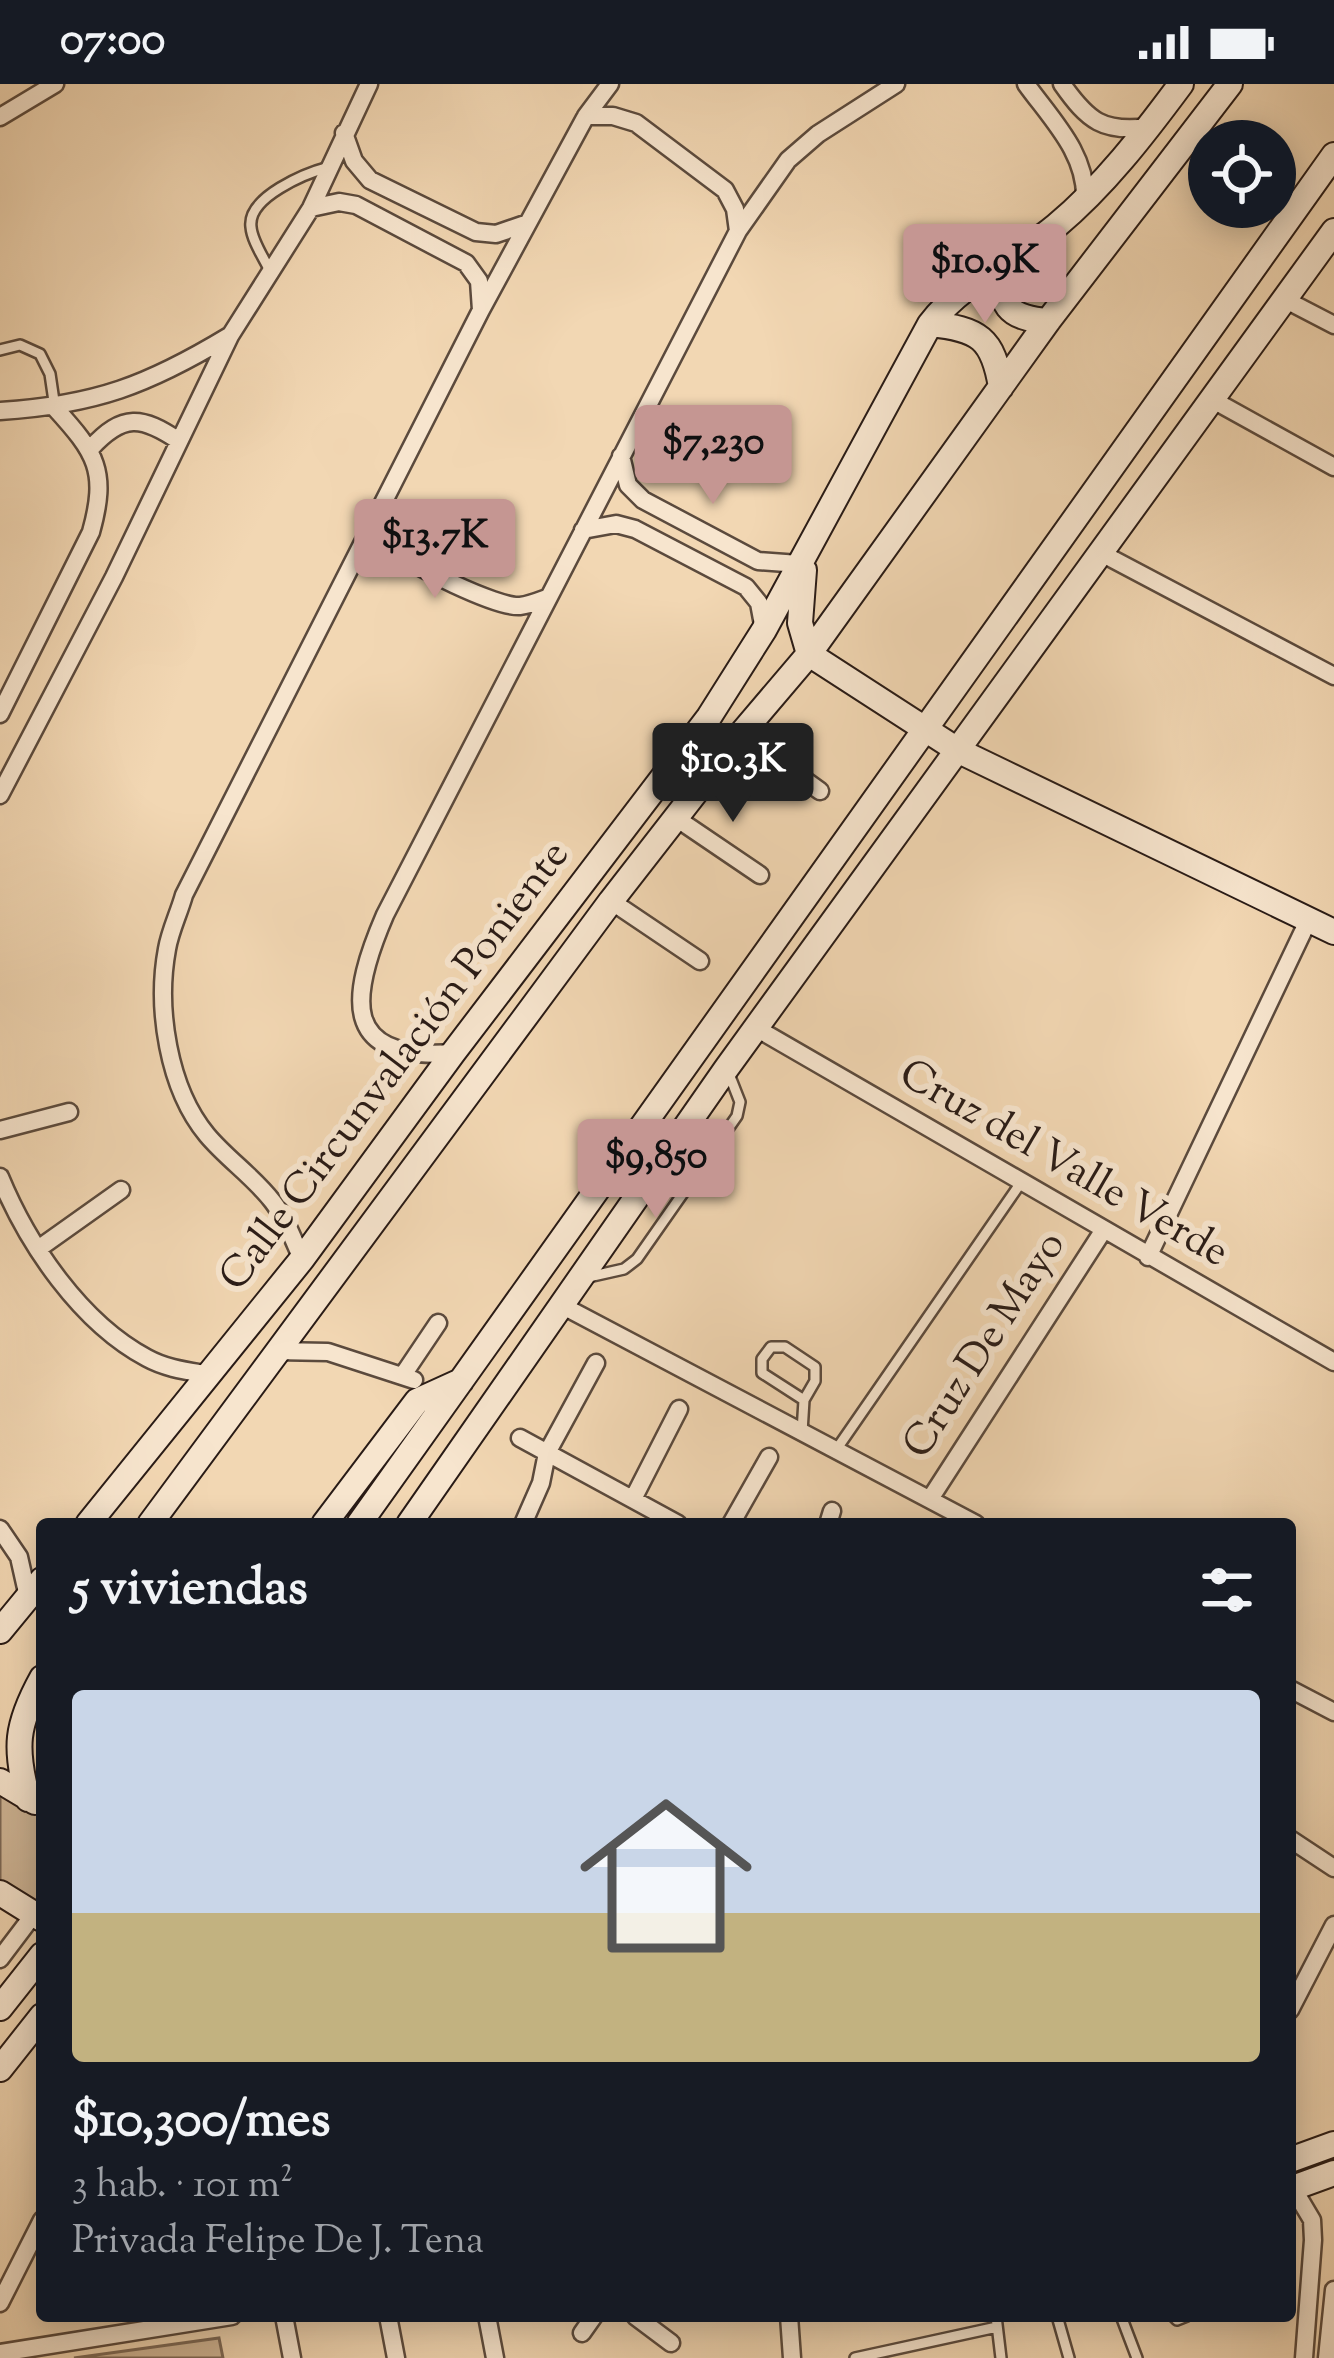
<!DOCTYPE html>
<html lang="es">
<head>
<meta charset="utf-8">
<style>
  body { margin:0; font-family:"Sorts Mill Goudy",serif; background:#242831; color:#f1f3f6; height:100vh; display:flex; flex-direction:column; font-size:45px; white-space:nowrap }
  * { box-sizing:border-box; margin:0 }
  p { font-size:39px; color:#9ea1a6 }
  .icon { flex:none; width:66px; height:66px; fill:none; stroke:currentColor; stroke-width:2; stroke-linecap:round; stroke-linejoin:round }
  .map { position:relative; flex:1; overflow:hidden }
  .sheet { position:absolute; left:36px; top:1434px; width:1260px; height:804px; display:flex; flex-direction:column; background:#171b24; border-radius:12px; box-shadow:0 6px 30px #0003 }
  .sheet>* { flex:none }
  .buttons { position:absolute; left:1188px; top:36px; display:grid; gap:24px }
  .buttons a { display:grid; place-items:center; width:108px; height:108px; border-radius:50%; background:#171b24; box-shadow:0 6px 30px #0003; font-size:60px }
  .price { position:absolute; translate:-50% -102px; padding:0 27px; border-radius:12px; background:#c59692; color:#111; font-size:39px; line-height:78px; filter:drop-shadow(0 3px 6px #0008) }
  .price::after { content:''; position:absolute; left:50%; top:72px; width:36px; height:27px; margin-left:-18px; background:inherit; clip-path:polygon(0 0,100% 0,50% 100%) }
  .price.selected { background:#222; color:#fff }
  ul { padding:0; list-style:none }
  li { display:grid; align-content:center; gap:24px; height:636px; padding:0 36px }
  li span { display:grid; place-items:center; height:372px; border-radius:12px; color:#555 }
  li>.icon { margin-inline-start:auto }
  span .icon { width:216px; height:216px; fill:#fffc; stroke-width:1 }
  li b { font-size:51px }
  h2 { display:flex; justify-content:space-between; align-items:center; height:144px; padding:0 36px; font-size:51px }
  .status { display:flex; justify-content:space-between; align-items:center; height:84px; padding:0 60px; background:#171b24; direction:ltr }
  .status svg { height:33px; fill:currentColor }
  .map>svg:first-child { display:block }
</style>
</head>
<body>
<div class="status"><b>07:00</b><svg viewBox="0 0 49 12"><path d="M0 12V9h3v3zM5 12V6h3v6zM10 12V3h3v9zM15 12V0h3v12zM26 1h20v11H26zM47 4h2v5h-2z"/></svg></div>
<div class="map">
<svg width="1334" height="2274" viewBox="0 0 1334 2274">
  <rect width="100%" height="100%" fill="#f2d7b3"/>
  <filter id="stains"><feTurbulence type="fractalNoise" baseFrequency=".00167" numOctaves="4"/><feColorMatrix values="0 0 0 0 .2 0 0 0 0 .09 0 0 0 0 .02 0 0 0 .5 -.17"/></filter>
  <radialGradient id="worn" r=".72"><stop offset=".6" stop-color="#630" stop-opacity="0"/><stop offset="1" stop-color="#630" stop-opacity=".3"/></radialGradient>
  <path fill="#d0b798" stroke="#7c6957" stroke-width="3" d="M0,1697L42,1723V1814L32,1828L0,1808Z
    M219,2254L223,2274H74Z"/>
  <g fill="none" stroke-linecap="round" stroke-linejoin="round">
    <g stroke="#5b4a3d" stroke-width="14">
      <path id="lane" d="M270,187C264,174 252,157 251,143C247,113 306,89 329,83
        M0,266L20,261L40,270L50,290L55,324
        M584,1194L624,1185L637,1175L737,1032L740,1018L729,990
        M802,1348L804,1316L815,1297V1283L785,1263H771L762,1275V1289L804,1316
        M836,1366L1020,1100
        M996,2232L1001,2274
        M1057,2232L1069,2274
        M1121,2232L1137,2274
        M1173,2232L1177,2236L1187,2232
        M855,2274L997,2243"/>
    </g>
    <g stroke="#5b4a3d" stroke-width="21">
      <path id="street" d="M1026,0C1052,36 1087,70 1085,116
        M1062,0C1088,37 1103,49 1149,43
        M586,32H613L636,39L725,106L735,125L738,147
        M0,33L55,0
        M344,49L354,77L370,96L476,148L496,150L528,139
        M311,124L339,118L356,121L466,179L479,197L481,226
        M1282,214L1334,241
        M1213,316L1334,383
        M0,327C95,321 148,301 229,252
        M91,364C123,329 142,332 179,357
        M621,372L628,401L643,416L758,477L799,480
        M381,429C382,443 383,453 393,464C408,481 498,524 520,522C529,521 539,517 547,514
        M583,446L616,440L635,445L746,503L759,519L764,546
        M1101,469L1334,592
        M0,630L91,448C108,387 96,369 55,324
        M741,650L820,707
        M0,711L114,493L230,252L311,124L369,0
        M676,734L760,791
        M611,817L700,877
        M756,944L1334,1278
        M453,969C338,978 351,910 385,831L738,147L788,76L818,50L896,0
        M0,1046L69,1028
        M0,1093C28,1161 81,1239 147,1274C167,1285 188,1287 211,1291
        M38,1165L121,1106
        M1148,1173L1308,837
        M302,1175C293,1155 286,1135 273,1118C254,1093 227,1075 207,1051C168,1004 156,924 167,865C170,847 179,829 184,811L481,226L586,32L610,0
        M561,1221L976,1440
        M275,1267L328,1268L414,1296
        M403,1291L438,1239
        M520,1354L678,1440
        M633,1415L679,1325
        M930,1415L1103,1147
        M523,1440L541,1399L547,1369L596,1279
        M731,1440L769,1373
        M828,1440L832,1427
        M0,1445L19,1473L28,1513
        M1290,1605L1334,1628
        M1290,1755L1334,1784
        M0,1875L34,1830
        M1290,1926L1334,1841
        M1293,2104L1312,2136L1313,2156L1304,2274
        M0,2219L42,2136
        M284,2232L292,2274
        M388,2232L396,2274
        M487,2232L495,2274
        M635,2232L671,2259
        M789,2232L792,2274
        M582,2249L594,2232
        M0,2269L232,2232
        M1327,2274L1334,2206"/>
    </g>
    <g stroke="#291b16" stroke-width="28">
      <path id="secondary" d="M1002,180C998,221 1007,234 1048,237
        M930,240C979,245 993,254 1001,303
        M804,486L800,539L809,570L959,667L1334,848
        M88,1440L302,1175L453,969L709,633L764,546L930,240C964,196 1014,177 1056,142C1104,102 1144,50 1181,0
        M150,1440L611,817L741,650L809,570L1048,237L1230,0
        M324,1440L417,1317L461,1297
        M359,1440L1334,71
        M409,1440L726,985L1334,147
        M0,1547L42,1496
        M0,1697L35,1718
        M28,1715C14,1664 16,1641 42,1594
        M0,1809L42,1835
        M0,1924L42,1871
        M0,1985L42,1932
        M1290,2076L1334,2060
        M1290,2105L1334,2089"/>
    </g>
    <use href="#lane" stroke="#f7e5ce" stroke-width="9"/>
    <use href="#street" stroke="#f7e5ce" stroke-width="16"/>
    <use href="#secondary" stroke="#f7e5ce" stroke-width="24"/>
  </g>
  <g text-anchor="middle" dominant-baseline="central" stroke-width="12" stroke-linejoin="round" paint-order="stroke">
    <g font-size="42" fill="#291b16" stroke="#f7e5ce">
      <text transform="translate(396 983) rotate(-53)">Calle Circunvalación Poniente</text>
      <text transform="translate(1063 1081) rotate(30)">Cruz del Valle Verde</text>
      <text transform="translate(986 1262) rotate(-57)">Cruz De Mayo</text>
    </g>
  </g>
  <rect width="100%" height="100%" filter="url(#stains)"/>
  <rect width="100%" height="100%" fill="url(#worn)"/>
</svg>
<div class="buttons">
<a><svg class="icon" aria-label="locate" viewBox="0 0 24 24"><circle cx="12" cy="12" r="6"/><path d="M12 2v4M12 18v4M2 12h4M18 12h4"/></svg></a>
</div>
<b class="price" style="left:985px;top:242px">$10.9K</b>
<b class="price" style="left:713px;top:423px">$7,230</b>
<b class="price" style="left:435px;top:517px">$13.7K</b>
<b class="price selected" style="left:733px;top:741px">$10.3K</b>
<b class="price" style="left:656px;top:1137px">$9,850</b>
<section class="sheet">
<h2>5 viviendas<svg class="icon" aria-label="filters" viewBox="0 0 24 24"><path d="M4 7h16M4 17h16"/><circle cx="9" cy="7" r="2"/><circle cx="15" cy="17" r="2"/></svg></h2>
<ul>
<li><span style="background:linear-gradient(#c9d6e8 60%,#c2b280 0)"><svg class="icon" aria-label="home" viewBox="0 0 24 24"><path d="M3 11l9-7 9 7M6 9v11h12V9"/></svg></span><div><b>$10,300/mes</b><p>3 hab. · 101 m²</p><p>Privada Felipe De J. Tena</p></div></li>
</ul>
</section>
</div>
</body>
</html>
